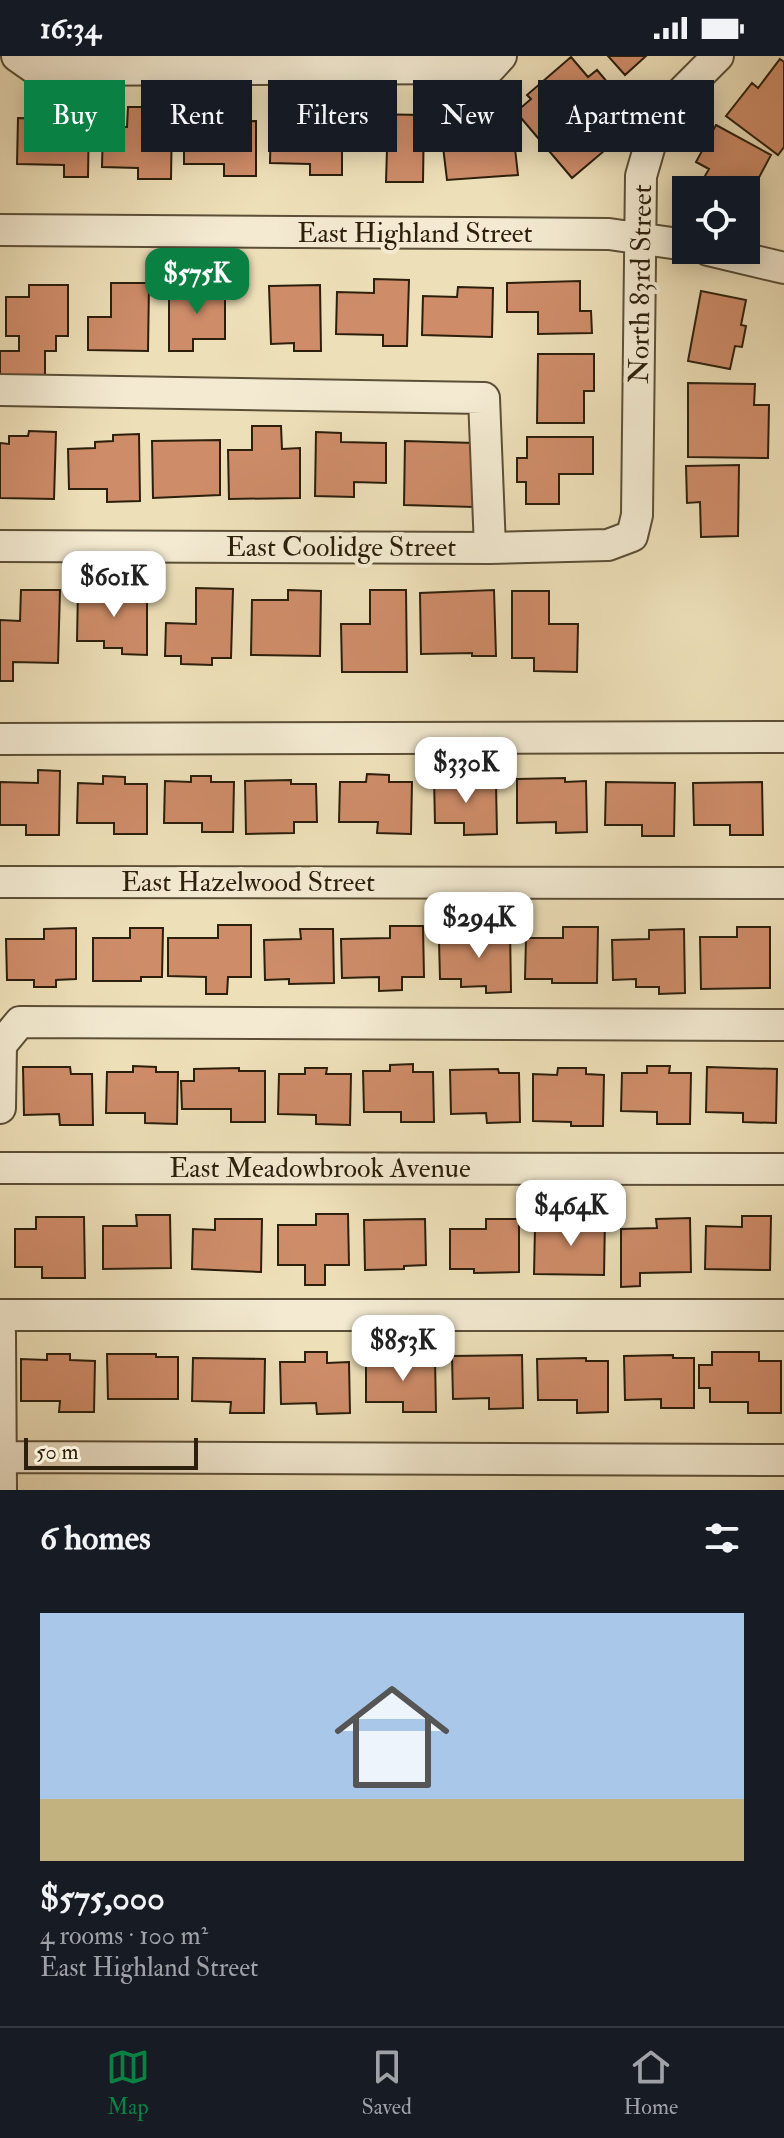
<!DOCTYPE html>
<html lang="en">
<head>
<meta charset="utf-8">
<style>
  body { margin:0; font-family:"IM FELL Double Pica",serif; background:#242831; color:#f1f3f6; height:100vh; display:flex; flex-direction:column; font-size:30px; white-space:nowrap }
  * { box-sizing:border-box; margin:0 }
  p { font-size:26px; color:#9ea1a6 }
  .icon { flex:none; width:44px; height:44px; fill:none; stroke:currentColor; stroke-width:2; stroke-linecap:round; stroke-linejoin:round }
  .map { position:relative; height:1434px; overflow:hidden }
  .panel { display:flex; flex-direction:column; background:#171b24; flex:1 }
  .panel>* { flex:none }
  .banner { position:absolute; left:24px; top:24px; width:736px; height:72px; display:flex; gap:16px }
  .tools { position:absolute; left:672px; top:120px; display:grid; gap:16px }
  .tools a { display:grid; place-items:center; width:88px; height:88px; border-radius:0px; background:#171b24; box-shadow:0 4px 20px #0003; font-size:40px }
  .scale { position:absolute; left:24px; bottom:20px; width:174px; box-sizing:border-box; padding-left:8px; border:4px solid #2c1f0c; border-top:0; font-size:22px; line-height:28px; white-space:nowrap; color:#2c1f0c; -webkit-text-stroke:6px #f3ead1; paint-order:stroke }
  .price { position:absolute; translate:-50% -68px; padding:0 18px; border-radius:16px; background:#fff; color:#222; font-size:26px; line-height:52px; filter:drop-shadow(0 2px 4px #0008) }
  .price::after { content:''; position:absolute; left:50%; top:48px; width:24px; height:18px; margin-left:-12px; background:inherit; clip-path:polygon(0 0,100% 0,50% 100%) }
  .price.on { background:#0b8043; color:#fff }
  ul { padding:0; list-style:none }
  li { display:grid; align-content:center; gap:16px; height:424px; padding:0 40px }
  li+li { border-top:2px solid #363941 }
  li span { display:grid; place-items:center; height:248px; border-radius:0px; color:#555 }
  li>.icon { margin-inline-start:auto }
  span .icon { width:144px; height:144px; fill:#fffc; stroke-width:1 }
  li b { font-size:34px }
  h2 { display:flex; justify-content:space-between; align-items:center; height:96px; padding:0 40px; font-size:34px }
  .tag { padding:0 28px; border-radius:0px; background:#171b24; box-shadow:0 4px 20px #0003; font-size:28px; line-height:72px }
  .tag.on { background:#0b8043; color:#fff }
  .status { display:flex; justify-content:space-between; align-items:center; height:56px; padding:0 40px; background:#171b24; direction:ltr }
  .status svg { height:22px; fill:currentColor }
  .dock { display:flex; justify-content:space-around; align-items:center; height:112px; border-top:2px solid #363941; background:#171b24; font-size:22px; color:#9ea1a6 }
  .dock a { display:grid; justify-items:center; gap:4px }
  .dock .on { color:#0b8043 }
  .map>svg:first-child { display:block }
</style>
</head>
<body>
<div class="status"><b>16:34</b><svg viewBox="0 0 49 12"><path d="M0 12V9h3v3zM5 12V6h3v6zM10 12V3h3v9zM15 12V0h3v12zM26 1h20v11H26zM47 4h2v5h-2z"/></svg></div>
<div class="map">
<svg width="784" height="1434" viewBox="0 0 784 1434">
  <rect width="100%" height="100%" fill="#eddfb8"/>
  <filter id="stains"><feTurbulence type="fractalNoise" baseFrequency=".0025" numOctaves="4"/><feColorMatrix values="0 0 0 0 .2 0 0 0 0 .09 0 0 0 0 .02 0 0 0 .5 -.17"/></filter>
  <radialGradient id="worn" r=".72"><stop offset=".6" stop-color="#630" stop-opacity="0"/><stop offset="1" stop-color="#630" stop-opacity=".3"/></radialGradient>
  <path fill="#ce8c69" stroke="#2c1f0c" stroke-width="2" d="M608,0H646L625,19Z
    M571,1L588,21L597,14L624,46L588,77L604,95L572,122L516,56L531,43L527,39Z
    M780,3L784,6V91L778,99L726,60L752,27L758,32Z
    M128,51H150V59H172L171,123H138V112L102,111L103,71H127Z
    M63,55L89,56L88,121H64V109L17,108L18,62L62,63Z
    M365,58L424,59L423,126H386L387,92H365Z
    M256,65V120H224V108H184V66Z
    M271,65L342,66V119H310V108L270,107Z
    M512,66L518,119L447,124L441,74Z
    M716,69L771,99L749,140L746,134H697L709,113L696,106Z
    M374,223L409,224L407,290H383V279L336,278L337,236L374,237Z
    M204,225L225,226V283H193V295H169V237H204Z
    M580,225V255H591L592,277L538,278V256H507V227Z
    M111,227H149L148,295L88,294V261H111Z
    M29,229H68V280H56V295H45V320H0V295H19V280H6V241H29Z
    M320,229L321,295H294V287L271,288L269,230Z
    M458,231L493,232L492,281L422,279L423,240L457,241Z
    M701,235L746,244L741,269L746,270L742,291L735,290L730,313L688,305Z
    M538,298H594V335H584V367H537Z
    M688,327L755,328L754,349H769L768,402L688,401Z
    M252,370H281L282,393L300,392V442L229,443L228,394H252Z
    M29,375L56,376L54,443L0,442V387L9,388V380H28Z
    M316,376L341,377V386L386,387V427L354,426V441L315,440Z
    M139,378L140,445L107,446V433H69L68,393L95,392V386L113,385V379Z
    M527,381H593V418H559V448H526V426H517V402H527Z
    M220,384V439L153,442L152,385Z
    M405,385L475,387L474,451L404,449Z
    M739,409L738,480L701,481L700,446L687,447L686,410Z
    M196,532L233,533L231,602H212V609L181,608V600H165L166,567L196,568Z
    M78,533L147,536V599L122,598V592H104V585H77Z
    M21,534H60L58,607L13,606V625H0V564L20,565Z
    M288,534L321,535L320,600L251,599L252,544H288Z
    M370,534H406L407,616H342L341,568H370Z
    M494,534L496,600H472V597L421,598L420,537Z
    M512,535H549V568H578L577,616L534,615V602H512Z
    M38,714L60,715L59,779H26V769H0V726L38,727Z
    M367,718L389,719V726H412L411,778L377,777L378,766H339L340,726H366Z
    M103,720L125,721V728H147V778H114V767H77L78,727L103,728Z
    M191,720H211V726H234L233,776H202V767H164L165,725L191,726Z
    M475,721V728H496L497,778L464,779V767H435L434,722Z
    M565,722V726L586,725L587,776L556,777V766L517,767V723Z
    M291,724V728H316L317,766H294V777L246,778L245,725Z
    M606,726L675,727L674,780H642V769H605Z
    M762,726L763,779H730V769H694L693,727Z
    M218,869H251V921H228L227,938H206V921L168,920V882H218Z
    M390,870H423L424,921H402V934L379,935V921L342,922L341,883L390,882Z
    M563,871H598L597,927H552V923H525L526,882H563Z
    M737,871H770V932L701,933L700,881H737Z
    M76,872V923L56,924V931H34V924H7L6,883H44V873Z
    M130,872H163L162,921H141V925H93V882H130Z
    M300,873H333L334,927L289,928V923L265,924L264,884L301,883Z
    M477,873H510L511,936L486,937V930L461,931V923H440L439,884L477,883Z
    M684,873L685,937L659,938V931H636V923L613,924L612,884L649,883V874Z
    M413,1008V1016H433L434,1066H401V1056H364L363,1015H390V1009Z
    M133,1010L156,1011V1016H178L177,1068L145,1067V1057H106L107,1016H133Z
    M647,1010H670L669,1017H691L690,1068H657V1056L621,1055L622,1017H647Z
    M23,1011H70L71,1018H92L93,1069H60L59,1058L24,1059Z
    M707,1011L777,1013L776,1067L743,1066V1057L706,1056Z
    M239,1012V1015H265V1066H231V1053H182L181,1025H194V1013Z
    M305,1012H327L326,1018H351L350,1069L316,1068V1059L278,1058L279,1018H305Z
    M558,1012H586V1018L604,1019L603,1070H571V1066L533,1065V1018L557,1019Z
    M498,1013L499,1017H519L520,1066L487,1067L486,1057L451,1058L450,1014Z
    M316,1158H348L349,1209H325V1229H305V1209H278V1169H316Z
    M136,1159H170L171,1212L103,1213V1170H137Z
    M742,1160H771L770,1214L705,1213L706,1170L742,1171Z
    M36,1161H84L85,1222H42V1211H15V1173H36Z
    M572,1161H605L604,1219L534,1218L535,1171L572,1172Z
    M690,1162L691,1216L640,1217V1230L621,1231V1173L657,1172L656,1163Z
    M215,1163H262L261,1216L192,1213L193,1173L215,1174Z
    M425,1163L426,1209L404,1210V1213L365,1214L364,1164Z
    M486,1163H519V1216L474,1217V1213H450V1173H486Z
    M305,1296H327V1307L349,1306L350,1357L317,1358L316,1347L281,1348L280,1306H305Z
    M712,1296H759V1305H781V1357H748V1346H710V1332H699V1309H712Z
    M47,1298H70V1304L95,1305L94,1356H59L60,1345H21V1303L47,1304Z
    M107,1298H156V1301H178V1343H108Z
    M522,1299L523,1352L489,1353V1342L453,1343L452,1300Z
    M673,1299V1302H694V1352H661V1343L625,1344L624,1300Z
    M193,1302L265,1303L264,1357H230L231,1346L192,1345Z
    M435,1302L436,1356H403V1346H366V1303Z
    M586,1302V1305H608V1356L577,1357V1344H538L537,1303Z"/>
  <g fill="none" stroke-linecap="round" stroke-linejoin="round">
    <g stroke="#5c4f37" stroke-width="34">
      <path id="minor" d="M17,0L37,14L490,12L501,0
        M0,174L609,178L686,189
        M708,194L784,212
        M0,334L484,342L490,492
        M0,490L490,492L608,489L632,480L637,459L641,120L654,75L677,41L718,0
        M0,683L784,681
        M0,826L784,827
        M0,1052L1,989L20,966L784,969
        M0,1112L784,1113
        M0,1259H784
        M0,1277L1,1434
        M0,1401L784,1404"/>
    </g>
    <use href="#minor" stroke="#f3ead1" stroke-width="30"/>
  </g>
  <g text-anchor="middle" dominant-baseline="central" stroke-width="8" stroke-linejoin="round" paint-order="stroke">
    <g font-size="28" fill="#2c1f0c" stroke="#f3ead1">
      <text x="415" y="177">East Highland Street</text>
      <text transform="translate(641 228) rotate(-89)">North 83rd Street</text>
      <text x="341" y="491">East Coolidge Street</text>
      <text x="248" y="826">East Hazelwood Street</text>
      <text x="320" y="1112">East Meadowbrook Avenue</text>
    </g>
  </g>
  <rect width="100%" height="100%" filter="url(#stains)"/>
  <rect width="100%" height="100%" fill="url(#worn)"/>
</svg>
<div class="tools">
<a><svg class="icon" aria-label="locate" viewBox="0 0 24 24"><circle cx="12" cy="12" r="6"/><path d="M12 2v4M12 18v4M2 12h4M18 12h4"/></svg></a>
</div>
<div class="scale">50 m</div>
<b class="price on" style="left:197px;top:260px">$575K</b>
<b class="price" style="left:114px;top:563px">$601K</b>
<b class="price" style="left:466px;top:749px">$330K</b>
<b class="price" style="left:479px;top:904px">$294K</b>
<b class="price" style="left:571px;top:1192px">$464K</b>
<b class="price" style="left:403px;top:1327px">$853K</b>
<div class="banner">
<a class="tag on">Buy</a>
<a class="tag">Rent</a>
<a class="tag">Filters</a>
<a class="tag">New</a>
<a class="tag">Apartment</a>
</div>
</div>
<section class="panel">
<h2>6 homes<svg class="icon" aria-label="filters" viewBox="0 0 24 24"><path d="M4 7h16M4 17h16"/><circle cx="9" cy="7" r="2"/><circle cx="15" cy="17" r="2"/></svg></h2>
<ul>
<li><span style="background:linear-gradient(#a9c7e8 75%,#c2b280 0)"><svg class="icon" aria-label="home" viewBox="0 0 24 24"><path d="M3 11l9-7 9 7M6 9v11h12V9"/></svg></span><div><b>$575,000</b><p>4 rooms · 100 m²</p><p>East Highland Street</p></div></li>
</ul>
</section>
<nav class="dock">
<a class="on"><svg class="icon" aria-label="map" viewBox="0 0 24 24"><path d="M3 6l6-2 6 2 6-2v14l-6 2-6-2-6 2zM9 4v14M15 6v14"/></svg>Map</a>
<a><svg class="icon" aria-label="saved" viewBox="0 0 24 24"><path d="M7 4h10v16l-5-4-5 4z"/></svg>Saved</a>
<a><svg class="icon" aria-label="home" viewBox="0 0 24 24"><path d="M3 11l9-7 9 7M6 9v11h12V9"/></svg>Home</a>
</nav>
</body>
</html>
